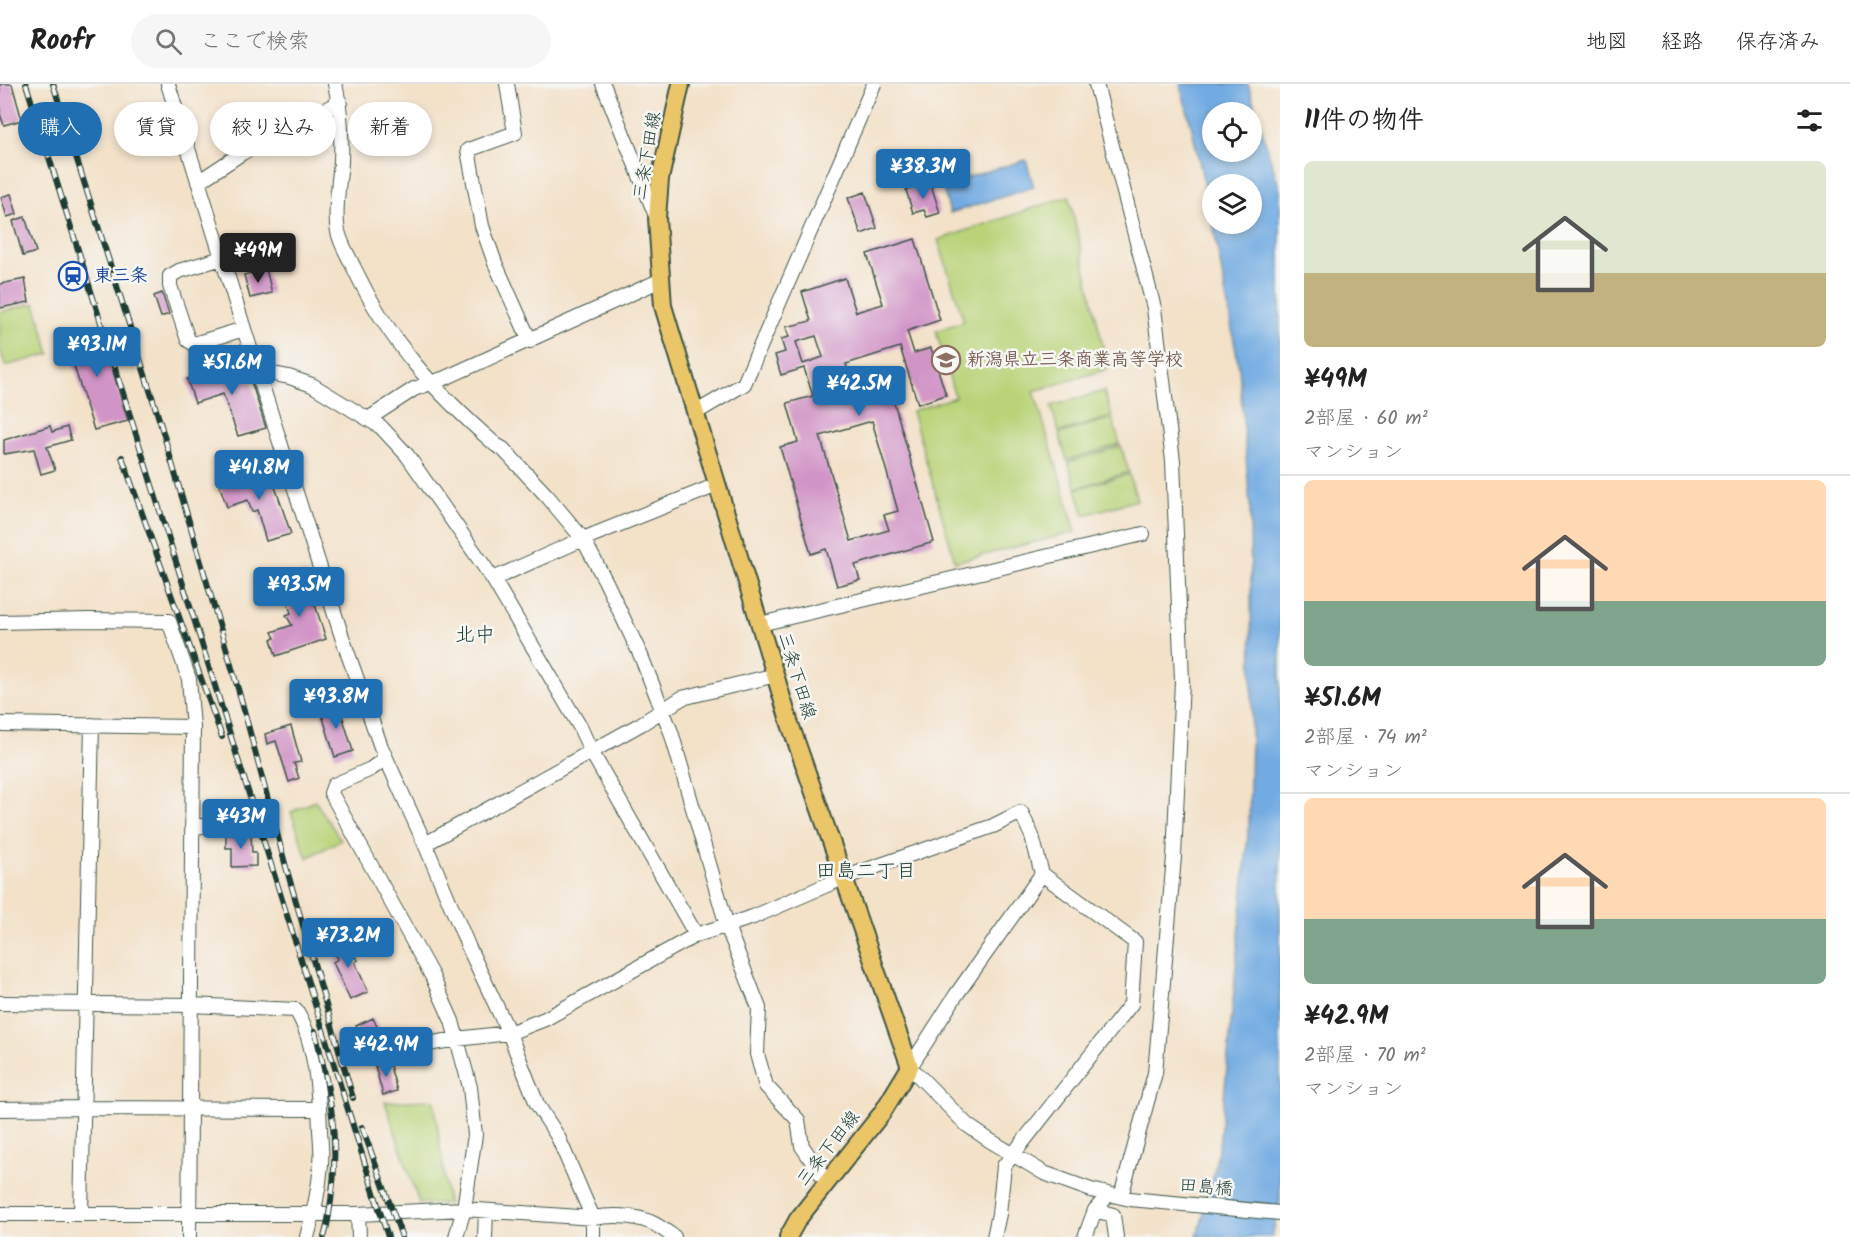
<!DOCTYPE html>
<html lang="ja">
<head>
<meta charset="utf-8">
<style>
  body { margin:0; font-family:Kalam,"Klee One",sans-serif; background:#f6f6f6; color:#222; height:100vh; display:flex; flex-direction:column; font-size:22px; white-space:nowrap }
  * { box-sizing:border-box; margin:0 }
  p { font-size:20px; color:#767676 }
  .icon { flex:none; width:33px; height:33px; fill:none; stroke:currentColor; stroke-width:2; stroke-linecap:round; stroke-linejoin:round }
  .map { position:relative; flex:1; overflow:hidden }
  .sheet { display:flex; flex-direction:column; background:#fff; width:570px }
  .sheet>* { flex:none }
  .top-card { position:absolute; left:18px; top:18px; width:570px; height:54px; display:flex; gap:12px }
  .tools { position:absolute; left:1202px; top:18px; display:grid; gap:12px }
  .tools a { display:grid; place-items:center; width:60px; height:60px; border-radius:50%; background:#fff; box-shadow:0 3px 9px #0003; font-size:30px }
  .price { position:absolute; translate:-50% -51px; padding:0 14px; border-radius:6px; background:#1f6fb2; color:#fff; font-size:20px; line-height:39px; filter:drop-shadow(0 2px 3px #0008) }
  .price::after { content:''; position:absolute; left:50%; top:36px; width:18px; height:14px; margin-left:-9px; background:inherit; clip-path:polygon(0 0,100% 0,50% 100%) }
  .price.active { background:#222; color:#fff }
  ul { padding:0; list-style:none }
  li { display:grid; align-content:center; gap:12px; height:318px; padding:0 24px }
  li+li { border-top:2px solid #e0e0e0 }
  li span { display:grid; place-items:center; height:186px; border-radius:9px; color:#555 }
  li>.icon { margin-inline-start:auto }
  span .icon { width:108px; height:108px; fill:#fffc; stroke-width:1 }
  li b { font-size:26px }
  h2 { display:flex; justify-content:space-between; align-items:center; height:72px; padding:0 24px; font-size:26px }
  .pill { padding:0 21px; border-radius:27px; background:#fff; box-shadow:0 3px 9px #0003; font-size:21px; line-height:54px }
  .pill.active { background:#1f6fb2; color:#fff }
  header { display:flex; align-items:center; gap:36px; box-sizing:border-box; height:84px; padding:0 30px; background:#fff; border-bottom:2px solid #e0e0e0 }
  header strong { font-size:28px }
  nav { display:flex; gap:33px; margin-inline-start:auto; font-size:21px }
  .search { width:420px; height:54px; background:#f6f6f6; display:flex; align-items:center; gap:15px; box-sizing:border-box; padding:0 21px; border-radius:33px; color:#767676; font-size:22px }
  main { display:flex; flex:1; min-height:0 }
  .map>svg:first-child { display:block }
</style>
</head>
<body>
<header>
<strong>Roofr</strong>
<div class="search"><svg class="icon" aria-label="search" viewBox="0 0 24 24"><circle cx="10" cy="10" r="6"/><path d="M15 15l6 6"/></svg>ここで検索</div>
<nav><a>地図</a><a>経路</a><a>保存済み</a></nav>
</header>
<main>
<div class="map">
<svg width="1280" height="1153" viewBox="0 0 1280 1153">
  <rect width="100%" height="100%" fill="#f6f6f2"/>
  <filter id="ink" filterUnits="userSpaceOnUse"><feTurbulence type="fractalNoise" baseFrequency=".0167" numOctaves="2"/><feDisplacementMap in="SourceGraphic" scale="12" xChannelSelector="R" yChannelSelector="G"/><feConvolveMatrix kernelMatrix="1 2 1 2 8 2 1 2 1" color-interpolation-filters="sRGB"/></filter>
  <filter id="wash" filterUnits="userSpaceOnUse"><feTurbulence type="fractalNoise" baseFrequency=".008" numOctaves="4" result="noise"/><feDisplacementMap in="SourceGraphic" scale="24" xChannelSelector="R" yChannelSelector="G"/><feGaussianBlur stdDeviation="1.35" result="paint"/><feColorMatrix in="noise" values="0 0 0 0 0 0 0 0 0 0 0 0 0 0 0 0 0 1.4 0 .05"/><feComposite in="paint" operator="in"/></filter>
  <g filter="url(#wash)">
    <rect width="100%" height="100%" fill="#f3e1c8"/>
    <path fill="#b9d378" stroke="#6c8856" stroke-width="1.5" d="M1069,112L1108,285L1034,307L1076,448L955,478L912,327L955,313L936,247L964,237L938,156Z
      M35,219L50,270L5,282L0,264V228Z
      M1104,307L1112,333L1059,348L1051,322Z
      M1112,334L1120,360L1067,376L1059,350Z
      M1121,362L1129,388L1076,404L1068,378Z
      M1129,390L1137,416L1084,431L1076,405Z
      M315,717L341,756L307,774L291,728Z
      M434,1016L448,1120L419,1119L385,1018Z"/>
    <path fill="#72abe2" stroke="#48748b" stroke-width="1.5" fill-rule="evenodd" d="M1180,0H1248L1280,106V1117L1272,1153H1197L1209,1112L1219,1062L1227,983L1249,739L1252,607L1250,423L1239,284L1213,140H1251V100H1212V135L1192,45ZM1212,28H1251V68H1212Z
      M1026,76L1034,103L950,129L942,101Z"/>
    <g id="blocks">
      <path fill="#d194c7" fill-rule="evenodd" d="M0,0H12L22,36L4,41L0,30Z
        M930,98L940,129L927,133L924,126L913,129L906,106Z
        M865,108L877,144L861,150L848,114Z
        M11,110L17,130L7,133L1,113Z
        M25,133L36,168L23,172L13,137Z
        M915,155L940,236L907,247L914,269L931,264L946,311L918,320L900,263L846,280L858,318L891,308L934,458L855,481L860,496L837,502L826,465L811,470L780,363L798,358L787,319L813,312L804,284L781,291L775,271L785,268L781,255L789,253L786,243L811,237L802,208L845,194L856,228L883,220L867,170ZM816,252L823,273L803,280L796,258ZM872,337L898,427L884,431L889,446L851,457L820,352Z
        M266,185L272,209L250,214L244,191Z
        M25,195L29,218L0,224V200Z
        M162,209L169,230L161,233L154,212Z
        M99,242L128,337L94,346L65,253Z
        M245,278L266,344L238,352L223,310L195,319L187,295Z
        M50,342L52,348L67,343L71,356L47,363L55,386L41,390L34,365L4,370V356Z
        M269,385L291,450L266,457L257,426L252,428L248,416L227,423L219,400Z
        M305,489L326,555L276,572L271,555L275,554L272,548L292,541L286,531L291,529L281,497Z
        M338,618L353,667L335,673L320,624Z
        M291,642L301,678L294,679L299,694L289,698L276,657L267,660L265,650Z
        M226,750H251L252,768H256V782L232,783V764H226Z
        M344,851L351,868L358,876L355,878L368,908L350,916L333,878L338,875L330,857Z
        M373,934L384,957L371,961L366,949L360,952L356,942Z
        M389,978L397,1007L383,1011L375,982Z"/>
    </g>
  </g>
  <g filter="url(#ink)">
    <use href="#blocks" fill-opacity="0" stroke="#3f564a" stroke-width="1.5"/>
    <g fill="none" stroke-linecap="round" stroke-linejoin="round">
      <g stroke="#3f564a" stroke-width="16">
        <path id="minor" d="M168,0L244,245L343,556L381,663L425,760L469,864L509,949L537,1020L558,1053L593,1134V1153
          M335,0C341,25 342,52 341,78C339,100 335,119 337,141C338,156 348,171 354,184C389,258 435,308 496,361L503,365L548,413L583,455L606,498L641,572L671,648L727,842L759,924L757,970L766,1002L798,1036L802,1062L827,1099
          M507,0L515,49L468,66L482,142L495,179L530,257
          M603,0L656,132
          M1096,0L1154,224L1173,377L1182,597L1174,773L1155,989L1121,1112
          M198,98L242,69L340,18
          M222,174L179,187L170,192V202L188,256L194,260L244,245
          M258,287L289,293L312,301L381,343L407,371L493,495L580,643L591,667L696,851
          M695,329L744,300L874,0
          M368,335L414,305L445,294L661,196
          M493,495L583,455L717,401
          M0,538L88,536L169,537L189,595L193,643L189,1153
          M760,540L1143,450
          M0,640L193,643
          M384,669L383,676L371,685L334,701L331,709L432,892L452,937L470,1003L475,1051L464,1125L456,1153
          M192,743L226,740L245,733
          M425,760L641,640L682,614L776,591
          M0,919L191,921L296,926C316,958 319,1010 320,1047C321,1058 322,1069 321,1080C319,1105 314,1129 307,1153
          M369,970L457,955L509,949L545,935L696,851L753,833L843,794L993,742L1021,728L1032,752L1042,790L956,911L910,983L967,1041L989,1056L1044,1089L1091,1106L1130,1115L1280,1129
          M0,1025L84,1024L319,1025
          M1095,1126L1113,1131L1116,1153
          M81,1129L92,641
          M0,1130H358L464,1125L593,1134C610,1131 634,1131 650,1138C658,1141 667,1148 674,1153
          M358,1130L359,1153
          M485,1153L486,1127
          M994,1153L999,1130L1004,1082L1131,920L1135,858L1042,790
          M1085,1153L1095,1126L1109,1110"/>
      </g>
      <g stroke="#3f564a" stroke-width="20">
        <path id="major" d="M681,0L660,95L657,134L663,222L790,640L910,983L882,1029L798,1135L788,1153"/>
      </g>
      <use href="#minor" stroke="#fff" stroke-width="14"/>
      <use href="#major" stroke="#ebc669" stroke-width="16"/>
      <g stroke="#1f3d34" stroke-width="6">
        <path id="rail" d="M26,0L388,1153
          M53,0L160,338L241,615L286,783L353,1014
          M122,373L222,653
          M315,947C330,1006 340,1056 331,1117C329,1129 328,1141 324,1153
          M362,1043L402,1153"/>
      </g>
      <use href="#rail" stroke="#f6f6f2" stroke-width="4" stroke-dasharray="11" stroke-linecap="butt"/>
    </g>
  </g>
  <defs>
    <g id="station-ring" transform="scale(1.5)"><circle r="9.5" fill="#f6f6f2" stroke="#1a4fb4" stroke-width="1.5"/><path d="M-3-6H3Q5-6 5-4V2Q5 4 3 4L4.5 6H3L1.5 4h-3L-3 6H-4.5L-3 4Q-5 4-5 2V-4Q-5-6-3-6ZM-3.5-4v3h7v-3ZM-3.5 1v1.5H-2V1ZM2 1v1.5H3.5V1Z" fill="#1a4fb4"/></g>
    <g id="school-ring" transform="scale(1.5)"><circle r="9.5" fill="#f6f6f2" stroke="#8d6e63" stroke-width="1.5"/><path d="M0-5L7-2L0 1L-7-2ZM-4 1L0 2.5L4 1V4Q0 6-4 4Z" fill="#8d6e63"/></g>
  </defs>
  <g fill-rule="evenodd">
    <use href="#station-ring" x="73" y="192"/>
    <use href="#school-ring" x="946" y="276"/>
  </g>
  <g text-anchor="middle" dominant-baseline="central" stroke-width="5" stroke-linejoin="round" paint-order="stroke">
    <g font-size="18" fill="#1f3d34" stroke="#f6f6f2">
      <text transform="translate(648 72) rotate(-80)">三条下田線</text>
      <text transform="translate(796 592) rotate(73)">三条下田線</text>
      <text transform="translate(829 1065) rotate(-52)">三条下田線</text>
      <text transform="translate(1206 1104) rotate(5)">田島橋</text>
    </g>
    <g font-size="18" font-weight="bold" fill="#164399" stroke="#f6f6f2" text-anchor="start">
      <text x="94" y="192">東三条</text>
    </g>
    <g font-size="18" font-weight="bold" fill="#785e54" stroke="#f6f6f2" text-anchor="start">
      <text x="967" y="276">新潟県立三条商業高等学校</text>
    </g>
    <g font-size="20" fill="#1f3d34" stroke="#f6f6f2">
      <text x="475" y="552">北中</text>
      <text x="866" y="788">田島二丁目</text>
    </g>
  </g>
</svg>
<div class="tools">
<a><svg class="icon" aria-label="locate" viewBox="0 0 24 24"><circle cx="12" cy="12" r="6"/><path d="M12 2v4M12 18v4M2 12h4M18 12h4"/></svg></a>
<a><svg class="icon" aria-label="layers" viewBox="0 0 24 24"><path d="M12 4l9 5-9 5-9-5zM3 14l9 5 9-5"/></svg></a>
</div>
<b class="price" style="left:923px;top:116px">¥38.3M</b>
<b class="price active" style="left:258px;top:200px">¥49M</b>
<b class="price" style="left:97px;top:294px">¥93.1M</b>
<b class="price" style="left:232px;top:312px">¥51.6M</b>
<b class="price" style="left:859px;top:333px">¥42.5M</b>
<b class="price" style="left:259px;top:417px">¥41.8M</b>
<b class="price" style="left:299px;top:534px">¥93.5M</b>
<b class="price" style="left:336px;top:646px">¥93.8M</b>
<b class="price" style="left:241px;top:766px">¥43M</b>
<b class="price" style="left:348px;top:885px">¥73.2M</b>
<b class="price" style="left:386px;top:994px">¥42.9M</b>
<div class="top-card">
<a class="pill active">購入</a>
<a class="pill">賃貸</a>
<a class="pill">絞り込み</a>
<a class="pill">新着</a>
</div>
</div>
<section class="sheet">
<h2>11件の物件<svg class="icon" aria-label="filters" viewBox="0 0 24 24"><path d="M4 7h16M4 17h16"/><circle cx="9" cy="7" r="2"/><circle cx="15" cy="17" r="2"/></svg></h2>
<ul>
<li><span style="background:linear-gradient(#dfe7d0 60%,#c2b280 0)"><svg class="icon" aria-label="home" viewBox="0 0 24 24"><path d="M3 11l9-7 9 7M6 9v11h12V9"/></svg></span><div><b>¥49M</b><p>2部屋 · 60 m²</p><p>マンション</p></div></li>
<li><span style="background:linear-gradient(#ffd9b3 65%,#7fa58c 0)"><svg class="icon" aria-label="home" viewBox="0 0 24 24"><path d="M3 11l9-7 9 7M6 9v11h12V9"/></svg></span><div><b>¥51.6M</b><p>2部屋 · 74 m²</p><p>マンション</p></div></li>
<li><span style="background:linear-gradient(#ffd9b3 65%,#7fa58c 0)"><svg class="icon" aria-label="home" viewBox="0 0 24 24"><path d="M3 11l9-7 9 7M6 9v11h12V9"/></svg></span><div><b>¥42.9M</b><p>2部屋 · 70 m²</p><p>マンション</p></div></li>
</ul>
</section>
</main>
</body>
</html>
